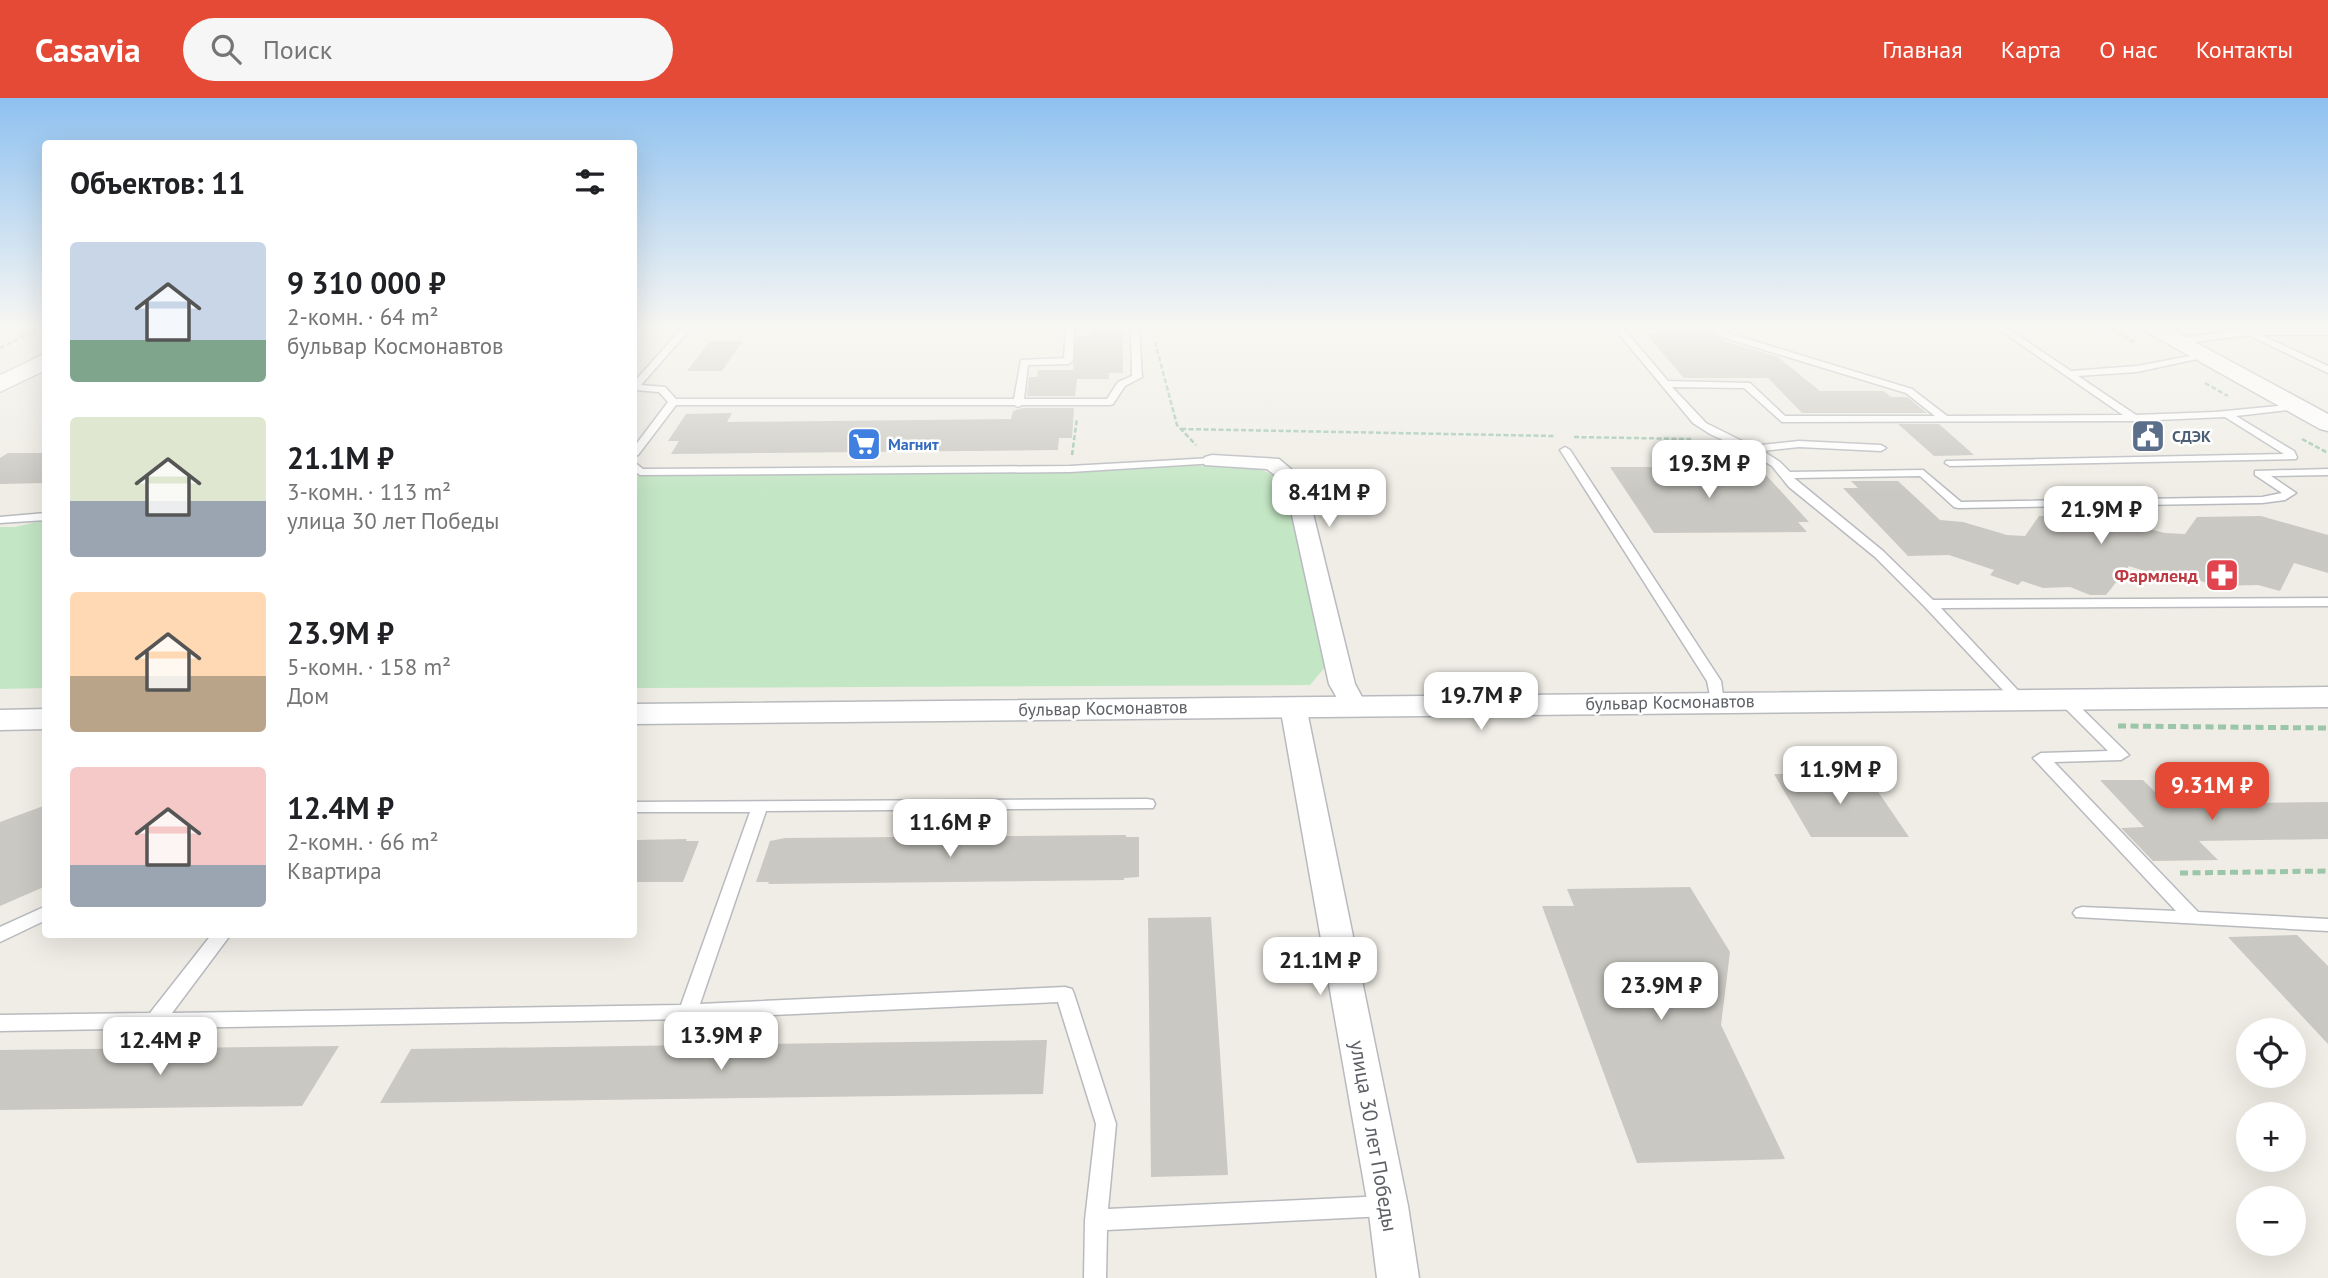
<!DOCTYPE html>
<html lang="ru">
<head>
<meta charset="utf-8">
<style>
  body { margin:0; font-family:"PT Sans",sans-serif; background:#f6f6f6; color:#202124; height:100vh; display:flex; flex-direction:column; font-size:26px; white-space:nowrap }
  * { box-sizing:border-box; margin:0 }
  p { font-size:23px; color:#757577 }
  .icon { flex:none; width:38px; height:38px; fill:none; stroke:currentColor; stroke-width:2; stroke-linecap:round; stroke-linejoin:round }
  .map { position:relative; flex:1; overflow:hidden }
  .sheet { position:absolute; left:42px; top:42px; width:595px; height:798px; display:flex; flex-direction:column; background:#fff; border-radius:7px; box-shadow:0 7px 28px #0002 }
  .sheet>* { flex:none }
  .fabs { position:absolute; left:2236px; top:920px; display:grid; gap:14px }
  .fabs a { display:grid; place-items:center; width:70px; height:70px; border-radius:50%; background:#fff; box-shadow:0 7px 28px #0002; font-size:35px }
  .price { position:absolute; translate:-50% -60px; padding:0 16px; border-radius:14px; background:#fff; color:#222; font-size:23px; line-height:46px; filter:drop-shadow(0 2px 4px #0008) }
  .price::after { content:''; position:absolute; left:50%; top:42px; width:21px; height:16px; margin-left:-10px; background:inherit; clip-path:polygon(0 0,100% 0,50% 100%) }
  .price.on { background:#e44a36; color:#fff }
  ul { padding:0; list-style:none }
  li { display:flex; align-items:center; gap:21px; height:175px; padding:0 28px }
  li span { display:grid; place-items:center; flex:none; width:196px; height:140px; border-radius:7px; color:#555 }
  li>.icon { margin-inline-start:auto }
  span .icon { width:84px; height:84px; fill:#fffc; stroke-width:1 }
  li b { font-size:30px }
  h2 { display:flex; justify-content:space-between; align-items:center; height:84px; padding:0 28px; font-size:30px }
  header { display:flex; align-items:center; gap:42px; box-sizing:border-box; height:98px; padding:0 35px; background:#e44a36; color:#fff }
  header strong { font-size:33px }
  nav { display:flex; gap:38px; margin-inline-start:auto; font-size:24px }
  .search { width:490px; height:63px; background:#f6f6f6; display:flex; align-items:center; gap:18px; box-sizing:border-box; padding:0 24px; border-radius:38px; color:#757577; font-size:26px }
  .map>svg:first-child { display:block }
</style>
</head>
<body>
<header>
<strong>Casavia</strong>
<div class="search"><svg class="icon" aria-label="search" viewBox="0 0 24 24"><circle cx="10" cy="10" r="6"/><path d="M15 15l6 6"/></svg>Поиск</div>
<nav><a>Главная</a><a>Карта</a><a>О нас</a><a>Контакты</a></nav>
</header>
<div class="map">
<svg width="2328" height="1180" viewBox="0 0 2328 1180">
  <rect width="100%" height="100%" fill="#efede5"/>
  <path fill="#c3e6c4" d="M1188,367L1258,370L1284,382L1332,561L1310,587L634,590V378L1131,371Z
    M45,422V590L0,591V429H15Z"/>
  <path fill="#cac8c2" d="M1654,230H1705L1724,243L1778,259L1820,293H1884L1891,299H1907L1927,315H1802L1768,280H1684L1646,236H1659Z
    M1123,231V275H1109V281H1077L1075,298H1027L1029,279H1037L1038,272H1073L1076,238H1090L1091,232Z
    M710,243H743L722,273H687Z
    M1023,310H1074L1072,340H1059L1058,352L671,356L679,343H668L686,316L732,315L727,324L1011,321L1013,313Z
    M1898,326H1939L1974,357L1934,358Z
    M8,355H46V385L0,386V360Z
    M1610,369H1751L1758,377H1766L1809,424H1798L1807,434L1654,435Z
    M1851,383H1898L1940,422L1963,424L2007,437L2025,438L2039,418L2092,417L2165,435L2185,436L2197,419L2261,418L2328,437V475L2294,465L2280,493L2258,487L2215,488L2195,481L2191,488L2129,468L2106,497H2090L2070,489L2043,490L2022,483L2018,487L1990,477L1994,472L1949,457L1908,458L1843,390H1858Z
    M1774,676H1866L1909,739H1811Z
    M2100,682H2143L2167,706L2328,704V741L2199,743L2218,762L2153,763L2121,730L2144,729Z
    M46,707V788L0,808V724Z
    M1126,737V739H1139V779L1124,780V782L768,786L769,784H756L770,743L785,740Z
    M687,741L686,743H699L683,784H634V742Z
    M1690,789L1730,854L1721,927L1785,1061L1637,1065L1542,808H1574L1567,791Z
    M1211,819L1228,1077L1151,1079L1148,820Z
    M2297,837L2328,868V946L2228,839Z
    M1047,942L1043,996L380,1005L411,951Z
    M339,948L302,1008L0,1012V952Z"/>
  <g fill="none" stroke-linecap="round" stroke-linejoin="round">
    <g stroke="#b8babf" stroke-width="3">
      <path id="service" d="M682,230H691L641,287L665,289L676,301H1014L1021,262L1064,260L1066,230H1074L1073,263L1068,266L1028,267L1024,301H1107L1118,284L1132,278L1131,230H1139L1142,279L1125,288L1113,306L1110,307H1022L1018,309L1014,307H676L638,357L634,358V349L668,304L659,294L634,292V284Z
        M1614,230H1623L1668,283L1750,285L1785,318H1935L1906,295L1725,240L1707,230H1718L1731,236L1912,291L1947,318L2123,317L1997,230H2007L2071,273L2137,268L2206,255V259L2137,274L2078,278L2136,317L2215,314L2299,306L2301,308L2296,311L2236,318L2294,353L2297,359L2296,361L1950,368L1945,365L1946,363L2284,356L2225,319L2134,323L1782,324L1744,290L1672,289L1706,325L1752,348L1799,343L1881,347L1886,350L1881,353L1799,349L1763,353L1780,364L1790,374L1923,372L1961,404L2262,399L2282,395L2255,377V373L2328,371V377L2271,378L2296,395L2285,402L2262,405L1958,410L1954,409L1920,378L1794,380L1883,453L1933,502L2328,500V508L1941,510L2027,602L2025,605H2015L1925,509L1875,459L1789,389L1772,368L1749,354L1710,336L1693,325Z
        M2249,231H2328V237H2261L2328,268V275L2248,237L2178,246L2174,243L2178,240Z
        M1565,349L1570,352L1721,583L1724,604L1722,607H1712L1707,583L1560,352Z
        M1212,360L1217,363L1216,365L1070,374L640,377L634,373V364L643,371L1070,368Z
        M46,415V422L0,425V419Z
        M2065,598L2070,599L2129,657L2121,662L2054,664L2198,814L2328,821V833L2076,819L2073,815L2076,811L2082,809L2176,813L2033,660L2041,655L2108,653L2060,605L2058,602L2060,599Z
        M1147,701L1153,702L1155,706L1153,710L766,713L700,906L1065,889L1072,891L1074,896L1116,1026L1108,1111L1385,1098L1393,1101L1396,1108L1393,1115L1385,1118L1107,1132L1106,1180H1084L1085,1122L1096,1026L1058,904L688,921L0,933V917L150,915L212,836H231L172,915L681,907L750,714H634V704Z
        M46,808V822L0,844V829Z"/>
    </g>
    <g stroke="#b8babf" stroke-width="3">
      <path id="minor" d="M1212,357L1279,361L1305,383L1355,586L1367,608L1363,614L1354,616L1345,614L1329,586L1285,385L1267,371L1205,367L1202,363L1205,359Z
        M1293,600L1302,602L1306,608L1408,1108L1419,1180H1377L1368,1108L1280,608L1284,602Z"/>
    </g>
    <g stroke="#b8babf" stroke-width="3">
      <path id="tertiary" d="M2144,230H2169L2328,316V333L2320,331L2147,234Z
        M2328,589V609L634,626V606Z
        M46,611V631L0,632V612Z"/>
    </g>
    <g stroke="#b9bbc1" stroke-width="2">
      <path id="secondary" d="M46,255V272L0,294V277Z"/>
    </g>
    <path stroke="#9cc6aa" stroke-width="2.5" stroke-dasharray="5 2.5" stroke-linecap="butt" d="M2111,230L2137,246
      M1155,244L1177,327L1196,347
      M0,250L39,230
      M2205,285L2228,298
      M1181,331L1555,338
      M1574,339L1691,341
      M2302,341L2328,355
      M1072,357L1077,320"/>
    <path stroke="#9cc6aa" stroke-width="5" stroke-dasharray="8 4.5" stroke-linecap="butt" d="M2118,628L2328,630
      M2180,775L2328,773"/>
    <use href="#service" fill="#fff" fill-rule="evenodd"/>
    <use href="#minor" fill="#fff" fill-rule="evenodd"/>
    <use href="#tertiary" fill="#fff" fill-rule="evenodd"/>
    <use href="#secondary" fill="#fff" fill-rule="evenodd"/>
  </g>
  <linearGradient id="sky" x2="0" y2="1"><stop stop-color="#8ec1f0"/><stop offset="0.58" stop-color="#f8f7f3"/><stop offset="1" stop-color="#f8f7f3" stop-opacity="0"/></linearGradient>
  <rect width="2328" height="395" fill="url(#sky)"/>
  <defs>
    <g id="civic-square" transform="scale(1.75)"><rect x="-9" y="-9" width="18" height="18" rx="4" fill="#5c6f8a" stroke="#fff"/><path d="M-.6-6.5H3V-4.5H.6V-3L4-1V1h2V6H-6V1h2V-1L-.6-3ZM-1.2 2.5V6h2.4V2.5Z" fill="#fff"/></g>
    <g id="supermarket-square" transform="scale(1.75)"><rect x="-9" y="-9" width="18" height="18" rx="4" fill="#3f7fe0" stroke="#fff"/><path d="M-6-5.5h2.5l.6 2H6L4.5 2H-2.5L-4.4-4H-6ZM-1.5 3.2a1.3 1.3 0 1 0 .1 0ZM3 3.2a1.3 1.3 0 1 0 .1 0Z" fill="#fff"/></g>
    <g id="pharmacy-square" transform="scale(1.75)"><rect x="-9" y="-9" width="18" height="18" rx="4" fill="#e0444e" stroke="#fff"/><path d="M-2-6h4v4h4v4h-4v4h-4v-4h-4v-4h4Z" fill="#fff"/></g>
  </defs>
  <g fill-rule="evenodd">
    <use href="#civic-square" x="2148" y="338"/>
    <use href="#supermarket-square" x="864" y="346"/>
    <use href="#pharmacy-square" x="2222" y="477"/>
  </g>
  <g text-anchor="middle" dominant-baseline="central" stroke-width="5" stroke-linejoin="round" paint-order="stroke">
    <g font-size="16" font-weight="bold" fill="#4e5e75" stroke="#fff" text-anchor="start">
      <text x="2172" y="338">СДЭК</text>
    </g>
    <g font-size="16" font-weight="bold" fill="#366cbe" stroke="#fff" text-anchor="start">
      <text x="888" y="346">Магнит</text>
    </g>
    <g font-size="18" font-weight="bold" fill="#be3a42" stroke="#fff" text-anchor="end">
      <text x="2198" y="477">Фармленд</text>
    </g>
    <g font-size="18" fill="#5d6065" stroke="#fff">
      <text transform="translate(1670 604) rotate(-1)">бульвар Космонавтов</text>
      <text transform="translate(1103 610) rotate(-1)">бульвар Космонавтов</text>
    </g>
    <g font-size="21" fill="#5d6065" stroke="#fff">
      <text transform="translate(1374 1038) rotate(80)">улица 30 лет Победы</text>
    </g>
  </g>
</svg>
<div class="fabs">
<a><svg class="icon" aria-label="locate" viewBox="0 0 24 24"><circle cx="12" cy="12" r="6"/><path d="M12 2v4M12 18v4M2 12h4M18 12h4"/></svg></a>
<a>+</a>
<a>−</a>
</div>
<b class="price" style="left:1709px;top:402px">19.3M ₽</b>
<b class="price" style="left:1329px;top:431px">8.41M ₽</b>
<b class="price" style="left:2101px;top:448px">21.9M ₽</b>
<b class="price" style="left:1481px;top:634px">19.7M ₽</b>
<b class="price" style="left:1840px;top:708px">11.9M ₽</b>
<b class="price on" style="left:2212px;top:724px">9.31M ₽</b>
<b class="price" style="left:950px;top:761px">11.6M ₽</b>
<b class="price" style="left:1320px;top:899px">21.1M ₽</b>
<b class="price" style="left:1661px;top:924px">23.9M ₽</b>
<b class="price" style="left:721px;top:974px">13.9M ₽</b>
<b class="price" style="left:160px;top:979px">12.4M ₽</b>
<section class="sheet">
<h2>Объектов: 11<svg class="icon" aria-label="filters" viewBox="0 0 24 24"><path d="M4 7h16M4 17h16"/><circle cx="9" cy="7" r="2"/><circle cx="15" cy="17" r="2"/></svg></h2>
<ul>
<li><span style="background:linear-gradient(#c9d6e8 70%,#7fa58c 0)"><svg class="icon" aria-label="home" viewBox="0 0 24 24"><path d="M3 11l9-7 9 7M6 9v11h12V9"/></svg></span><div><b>9 310 000 ₽</b><p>2-комн. · 64 m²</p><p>бульвар Космонавтов</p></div></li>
<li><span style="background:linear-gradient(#dfe7d0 60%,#9aa5b1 0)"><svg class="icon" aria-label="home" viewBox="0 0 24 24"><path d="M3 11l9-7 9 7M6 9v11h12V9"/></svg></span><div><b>21.1M ₽</b><p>3-комн. · 113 m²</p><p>улица 30 лет Победы</p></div></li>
<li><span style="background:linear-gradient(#ffd9b3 60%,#b9a48a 0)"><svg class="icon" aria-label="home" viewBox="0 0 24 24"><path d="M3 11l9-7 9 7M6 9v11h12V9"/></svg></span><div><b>23.9M ₽</b><p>5-комн. · 158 m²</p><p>Дом</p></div></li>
<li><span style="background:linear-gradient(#f6c9c9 70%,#9aa5b1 0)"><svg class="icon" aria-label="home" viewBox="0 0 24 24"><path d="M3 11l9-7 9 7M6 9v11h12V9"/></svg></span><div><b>12.4M ₽</b><p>2-комн. · 66 m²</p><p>Квартира</p></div></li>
</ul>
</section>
</div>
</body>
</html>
